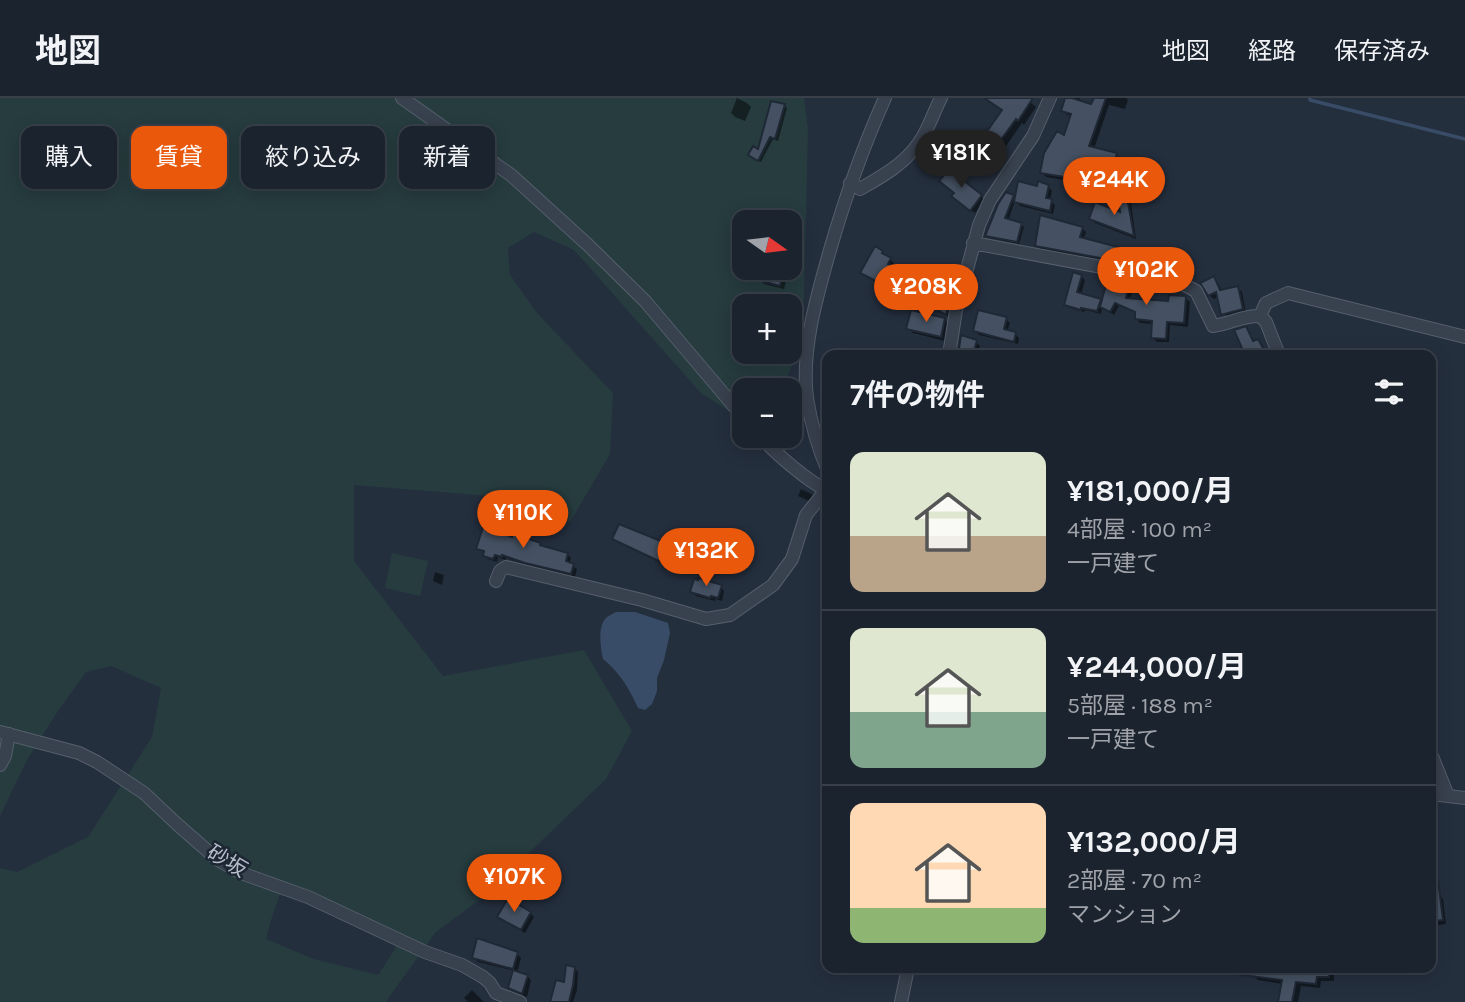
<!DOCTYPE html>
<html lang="ja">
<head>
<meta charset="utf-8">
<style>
  body { margin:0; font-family:Karla,"Noto Sans JP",sans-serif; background:#242b36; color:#f1f3f6; height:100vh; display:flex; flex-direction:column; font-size:26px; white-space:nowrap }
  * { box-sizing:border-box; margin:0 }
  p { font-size:23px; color:#a0a4aa }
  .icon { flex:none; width:38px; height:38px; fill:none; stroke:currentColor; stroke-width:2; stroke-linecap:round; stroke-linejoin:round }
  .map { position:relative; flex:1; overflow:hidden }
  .side { position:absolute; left:822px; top:252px; width:614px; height:623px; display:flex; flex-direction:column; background:#1b232e; border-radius:14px; box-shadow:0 4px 18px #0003,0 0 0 2px #39404a }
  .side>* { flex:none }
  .top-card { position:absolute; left:21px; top:28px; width:665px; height:63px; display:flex; gap:14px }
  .needle { width:46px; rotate:104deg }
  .buttons { position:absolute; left:732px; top:112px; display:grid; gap:14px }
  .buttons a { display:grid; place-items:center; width:70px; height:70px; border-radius:14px; background:#1b232e; box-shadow:0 4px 18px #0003,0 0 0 2px #39404a; font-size:35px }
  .price { position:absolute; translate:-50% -60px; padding:0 16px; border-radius:24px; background:#ea580c; color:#fff; font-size:23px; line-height:46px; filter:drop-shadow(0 2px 4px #0008) }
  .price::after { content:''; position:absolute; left:50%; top:42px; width:21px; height:16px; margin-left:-10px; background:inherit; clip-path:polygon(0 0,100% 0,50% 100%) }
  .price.selected { background:#222; color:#fff }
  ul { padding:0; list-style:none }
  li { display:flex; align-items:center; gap:21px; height:175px; padding:0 28px }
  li+li { border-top:2px solid #39404a }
  li span { display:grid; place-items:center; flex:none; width:196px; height:140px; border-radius:14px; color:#555 }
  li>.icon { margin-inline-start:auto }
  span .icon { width:84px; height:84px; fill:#fffc; stroke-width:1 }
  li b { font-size:30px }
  h2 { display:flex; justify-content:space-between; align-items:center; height:84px; padding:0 28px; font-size:30px }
  .pill { padding:0 24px; border-radius:14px; background:#1b232e; box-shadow:0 4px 18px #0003,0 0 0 2px #39404a; font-size:24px; line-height:63px }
  .pill.selected { background:#ea580c; color:#fff }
  header { display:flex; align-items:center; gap:42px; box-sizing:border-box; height:98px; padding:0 35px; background:#1b232e; border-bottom:2px solid #39404a }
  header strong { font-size:33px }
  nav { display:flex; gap:38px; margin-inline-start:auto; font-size:24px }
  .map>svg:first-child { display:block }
</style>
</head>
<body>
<header>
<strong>地図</strong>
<nav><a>地図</a><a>経路</a><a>保存済み</a></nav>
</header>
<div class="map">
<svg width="1465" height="904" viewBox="0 0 1465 904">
  <rect width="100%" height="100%" fill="#242f3e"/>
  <path fill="#263c3f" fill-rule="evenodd" d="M0,0H804L808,31L803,243L781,292H744V313L735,317L701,295L574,152L534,134L508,150L510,177L537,215L613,295L610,356L570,424L489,398L354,387V463L443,578L584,552L632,633L606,681L482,800L436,834L387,902V904H0V770L17,774L88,739L152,639L161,590L111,568L86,574L56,616L27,662L0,718ZM744,124H789V170H744ZM744,208H789V254H744ZM284,785L397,834L395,851L378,877L314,861L266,841L272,819Z
    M392,455L428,463L420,498L385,490Z"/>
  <path fill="#394c67" d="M616,514H635L668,525L670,535L664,562L657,580V593L652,606L645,612L638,610C629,590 620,575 603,561C601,550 597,529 606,520C609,517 613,516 616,514Z"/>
  <path fill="#0007" d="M737,0L747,5L751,9L745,23L735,19L731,15Z
    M996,0H1025L1036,9L1024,27L1022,25L991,70L979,61L1003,13L993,5Z
    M1066,0H1080L1079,4L1092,8L1095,0H1126L1128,2L1125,11L1109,7L1094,51L1116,57L1120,61L1116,79L1119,82L1118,91L1046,79L1042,75L1065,39L1072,18L1067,17L1063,12Z
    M784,7L787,10L778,43L773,41L761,64L753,60L759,53Z
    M1048,88L1052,93L1050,102L1055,107L1053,116L1020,108L1015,103L1008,123L1021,127L1024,129L1019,146L990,140L987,138L1013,98L1016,102L1039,90Z
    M981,98L985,102L975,115L958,102Z
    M1127,101L1131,105L1136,141L1095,125L1091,121L1122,116Z
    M793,117L802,123L799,130L790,124Z
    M1082,130L1086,134L1083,142L1132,154L1136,158V167H1127L1040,151L1036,147Z
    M882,154L894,165L892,170L901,176L894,188L885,183L882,187L866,178Z
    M763,170L783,175L787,178L784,191L764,186L760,182Z
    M1081,178L1085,182L1081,197L1100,202L1103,205L1122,183L1132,194L1130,202L1170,205L1185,200L1190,204L1188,229L1170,227L1169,244H1157L1153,240L1154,226L1140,225L1136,220L1137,215L1119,208L1114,217L1102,209L1101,216L1085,212L1084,214L1070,210L1066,206Z
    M1214,180L1218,185L1222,193L1238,190L1242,194L1246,215L1230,220L1225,216L1219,199L1214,201L1209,197Z
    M948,184L952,188L947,205L952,210L950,220L920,203L928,192Z
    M1006,221L1010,225L1007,234L1015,236L1019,240L1018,246L979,237L975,233Z
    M945,222L949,226L945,243L913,235L908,230Z
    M789,225L797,227L802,231L801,235L791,234L789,242Z
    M1246,230L1250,235L1255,245L1258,243L1262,247L1266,255L1264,256L1265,257H1247L1236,233Z
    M962,240L976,244L980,248L978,256L987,257H960Z
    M801,391L813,397L809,403L798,398Z
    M524,434L527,438L526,442L540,446L544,450L567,456L571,460L569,466L577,471L575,479L530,468L506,460L505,462L498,459L497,464L488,461L485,458L486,455L478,450L513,441Z
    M615,440L672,449L679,460L675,468L671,466L669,469L619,445Z
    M435,474L444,477L442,487L433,483Z
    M720,488L724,493L722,503L715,501V503L696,498L692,493Z
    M1439,797L1443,801L1446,826L1432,828V798Z
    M530,815L534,819L525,835L504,823L499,818Z
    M517,856L521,860L517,875L527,878L531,882L527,899L515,894L510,890L515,873L478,864L474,860Z
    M574,870L578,874L577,892L573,904H552L565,886Z
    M1254,870L1311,871V870H1334V883H1321L1320,890L1301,888L1298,904H1279L1283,886L1258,882L1253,877Z
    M472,892L484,904H468L464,900Z"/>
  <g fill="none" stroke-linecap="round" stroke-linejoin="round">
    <path stroke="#394c67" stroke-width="3.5" d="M1310,0V2L1465,41"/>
  </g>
  <path fill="#455162" stroke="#1f2835" stroke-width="2" d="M984,0H1033L1018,23L1016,21L984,65L971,56L1002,12Z
    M1065,0H1072L1091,6L1094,0H1106L1089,48L1117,55L1112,76H1116L1114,87L1040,75L1044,55L1057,33L1064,37L1071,16L1061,13Z
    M771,3L785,6L775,41L770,39L758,63L748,57L753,48L758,51Z
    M949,71L982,97L970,113L951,98L954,95L939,83Z
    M1018,83L1037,88L1038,83L1049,87L1046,100L1052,101L1050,113L1014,104Z
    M1006,94L1014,97L1005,120L1022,125L1017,144L985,138L998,106Z
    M1127,99L1134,138L1089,121L1095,104L1120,114L1118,101Z
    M1040,117L1083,129L1080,139L1133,153V164H1122L1035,148Z
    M875,148L883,153L882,155L891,160L888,166L898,171L890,186L880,180L878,184L860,175Z
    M762,170H772L784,173L780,188L758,182Z
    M1073,174L1082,177L1077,194L1101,201L1097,213L1081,210V212L1064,207Z
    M930,177L949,183L943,203L949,204L946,217L913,199L917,187L926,189Z
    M1214,178L1220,192L1238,188L1243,211L1221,217L1216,194L1208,198L1200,185Z
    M1108,179L1122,182L1121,186L1129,188L1126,200L1168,203L1169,197L1186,198L1184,225L1167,224L1166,241L1151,240L1152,223L1135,221V214L1115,205L1110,214L1100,209Z
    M911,212L945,220L941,239L906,231Z
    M978,212L1007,219L1004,231L1016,234L1014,244L973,233Z
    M1246,228L1253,243L1258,241L1263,250L1261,251L1264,257H1245L1234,232Z
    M961,237L977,242L973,257H958Z
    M619,426L673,448L671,452L676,454L671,465L666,463L665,466L612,441Z
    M483,429L512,439L515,430L525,432L523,439L541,445L540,447L568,455L566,463L574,466L571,476L525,465L502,457V459L495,457L493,461L483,458L484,453L476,451Z
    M698,480L722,487L718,500L711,498L710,500L690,494L694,481L698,482Z
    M1432,782H1438L1443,822L1432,823Z
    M508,800L531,814L521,832L497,819Z
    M477,840L518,854L513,871L472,860Z
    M566,867L575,869L573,887L569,904H550L556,882L564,884Z
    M1235,870H1329V879H1317L1316,886L1296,884L1292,904H1278L1282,882L1234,876Z
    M513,872L528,877L522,896L508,890Z"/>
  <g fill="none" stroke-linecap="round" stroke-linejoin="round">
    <g stroke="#565f6c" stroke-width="14">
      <path id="minor" d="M402,0L511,77L588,147L645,203L744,320
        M850,85L860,91C881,79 903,67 918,46C928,33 933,15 941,0
        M973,145L1177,183L1196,193L1213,228C1229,226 1244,217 1260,218L1266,224L1279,257
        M1260,218L1266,205L1288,195L1465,239
        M949,257L956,212L979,127L990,102L1033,38L1050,0
        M760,338C775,355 807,383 828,393
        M828,373C818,350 811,325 807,300C801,251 817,198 830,152C845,100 863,49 885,0
        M496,483L500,473L506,469L642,502L706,521L730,517L773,487L792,461L806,417L825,393
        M0,634L79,655L97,664L144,695L178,727L218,762L241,775L308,799L425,854L462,867L483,879L490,885L496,895L520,904
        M1432,658L1448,698
        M0,667L5,658L9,636
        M1432,696L1465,700
        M901,904L908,870"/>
    </g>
    <use href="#minor" stroke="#38414e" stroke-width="12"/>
  </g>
  <g text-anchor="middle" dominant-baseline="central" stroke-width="5" stroke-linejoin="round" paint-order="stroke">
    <g font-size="21" fill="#b4bcc9" stroke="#1d2633">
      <text transform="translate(227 763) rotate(31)">砂坂</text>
    </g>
  </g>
</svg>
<div class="buttons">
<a><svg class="needle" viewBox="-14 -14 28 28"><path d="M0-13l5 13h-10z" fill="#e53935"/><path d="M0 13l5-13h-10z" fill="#a0a4aa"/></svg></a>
<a>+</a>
<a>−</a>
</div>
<b class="price selected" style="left:961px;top:92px">¥181K</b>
<b class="price" style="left:1114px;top:119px">¥244K</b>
<b class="price" style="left:1146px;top:209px">¥102K</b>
<b class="price" style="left:926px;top:226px">¥208K</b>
<b class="price" style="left:523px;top:452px">¥110K</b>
<b class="price" style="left:706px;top:490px">¥132K</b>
<b class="price" style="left:514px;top:816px">¥107K</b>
<div class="top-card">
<a class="pill">購入</a>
<a class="pill selected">賃貸</a>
<a class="pill">絞り込み</a>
<a class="pill">新着</a>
</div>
<section class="side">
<h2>7件の物件<svg class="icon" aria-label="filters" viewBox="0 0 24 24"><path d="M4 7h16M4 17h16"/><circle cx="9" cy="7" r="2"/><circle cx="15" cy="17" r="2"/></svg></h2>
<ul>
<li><span style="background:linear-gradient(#dfe7d0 60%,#b9a48a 0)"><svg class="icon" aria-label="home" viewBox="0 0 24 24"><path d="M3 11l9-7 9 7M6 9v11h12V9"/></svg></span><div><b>¥181,000/月</b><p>4部屋 · 100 m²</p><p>一戸建て</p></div></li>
<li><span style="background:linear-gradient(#dfe7d0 60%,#7fa58c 0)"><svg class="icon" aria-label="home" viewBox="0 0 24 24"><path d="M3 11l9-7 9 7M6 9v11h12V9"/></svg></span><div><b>¥244,000/月</b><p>5部屋 · 188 m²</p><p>一戸建て</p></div></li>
<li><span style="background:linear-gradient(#ffd9b3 75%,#8fb573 0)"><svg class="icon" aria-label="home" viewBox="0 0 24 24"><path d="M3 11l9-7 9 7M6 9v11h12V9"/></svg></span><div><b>¥132,000/月</b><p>2部屋 · 70 m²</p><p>マンション</p></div></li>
</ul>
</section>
</div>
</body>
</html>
